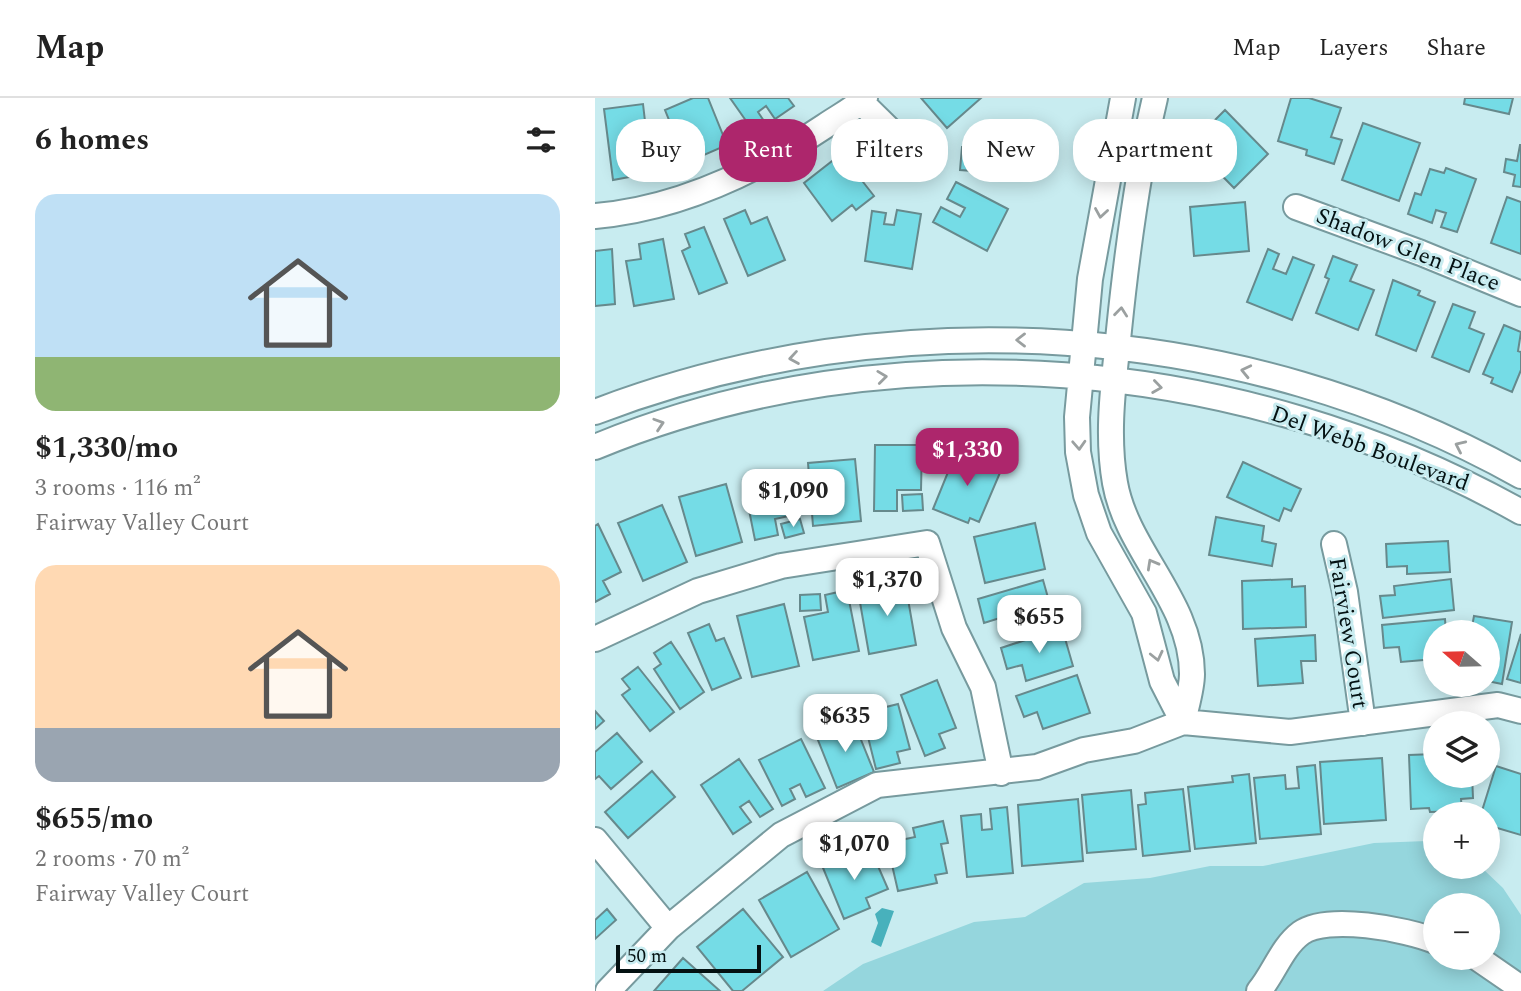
<!DOCTYPE html>
<html lang="en">
<head>
<meta charset="utf-8">
<style>
  body { margin:0; font-family:Spectral,serif; background:#f6f6f6; color:#222; height:100vh; display:flex; flex-direction:column; font-size:26px; white-space:nowrap }
  * { box-sizing:border-box; margin:0 }
  p { font-size:23px; color:#767676 }
  .icon { flex:none; width:38px; height:38px; fill:none; stroke:currentColor; stroke-width:2; stroke-linecap:round; stroke-linejoin:round }
  .map { position:relative; flex:1; overflow:hidden }
  .sheet { display:flex; flex-direction:column; background:#fff; width:595px }
  .sheet>* { flex:none }
  .banner { position:absolute; left:21px; top:21px; width:665px; height:63px; display:flex; gap:14px }
  .needle { width:46px; rotate:290deg }
  .fabs { position:absolute; left:828px; top:522px; display:grid; gap:14px }
  .fabs a { display:grid; place-items:center; width:77px; height:77px; border-radius:50%; background:#fff; box-shadow:0 4px 18px #0003; font-size:35px }
  .scale { position:absolute; left:21px; bottom:18px; width:145px; box-sizing:border-box; padding-left:7px; border:4px solid #041112; border-top:0; font-size:19px; line-height:24px; white-space:nowrap; color:#041112; -webkit-text-stroke:5px #c8ecf0; paint-order:stroke }
  .price { position:absolute; translate:-50% -60px; padding:0 16px; border-radius:14px; background:#fff; color:#222; font-size:23px; line-height:46px; filter:drop-shadow(0 2px 4px #0008) }
  .price::after { content:''; position:absolute; left:50%; top:42px; width:21px; height:16px; margin-left:-10px; background:inherit; clip-path:polygon(0 0,100% 0,50% 100%) }
  .price.current { background:#ad266c; color:#fff }
  ul { padding:0; list-style:none }
  li { display:grid; align-content:center; gap:14px; height:371px; padding:0 35px }
  li span { display:grid; place-items:center; height:217px; border-radius:21px; color:#555 }
  li>.icon { margin-inline-start:auto }
  span .icon { width:126px; height:126px; fill:#fffc; stroke-width:1 }
  li b { font-size:30px }
  h2 { display:flex; justify-content:space-between; align-items:center; height:84px; padding:0 35px; font-size:30px }
  .pill { padding:0 24px; border-radius:28px; background:#fff; box-shadow:0 4px 18px #0003; font-size:24px; line-height:63px }
  .pill.current { background:#ad266c; color:#fff }
  header { display:flex; align-items:center; gap:42px; box-sizing:border-box; height:98px; padding:0 35px; background:#fff; border-bottom:2px solid #e0e0e0 }
  header strong { font-size:33px }
  nav { display:flex; gap:38px; margin-inline-start:auto; font-size:24px }
  main { display:flex; flex:1; min-height:0 }
  .map>svg:first-child { display:block }
</style>
</head>
<body>
<header>
<strong>Map</strong>
<nav><a>Map</a><a>Layers</a><a>Share</a></nav>
</header>
<main>
<section class="sheet">
<h2>6 homes<svg class="icon" aria-label="filters" viewBox="0 0 24 24"><path d="M4 7h16M4 17h16"/><circle cx="9" cy="7" r="2"/><circle cx="15" cy="17" r="2"/></svg></h2>
<ul>
<li><span style="background:linear-gradient(#bfe0f5 75%,#8fb573 0)"><svg class="icon" aria-label="home" viewBox="0 0 24 24"><path d="M3 11l9-7 9 7M6 9v11h12V9"/></svg></span><div><b>$1,330/mo</b><p>3 rooms · 116 m²</p><p>Fairway Valley Court</p></div></li>
<li><span style="background:linear-gradient(#ffd9b3 75%,#9aa5b1 0)"><svg class="icon" aria-label="home" viewBox="0 0 24 24"><path d="M3 11l9-7 9 7M6 9v11h12V9"/></svg></span><div><b>$655/mo</b><p>2 rooms · 70 m²</p><p>Fairway Valley Court</p></div></li>
</ul>
</section>
<div class="map">
<svg width="926" height="893" viewBox="0 0 926 893">
  <rect width="100%" height="100%" fill="#c8ecf0"/>
  <path fill="#95d6dd" fill-rule="evenodd" d="M832,743L840,747V768L888,771L908,790L926,817V893H228L268,866L379,824L430,819L489,785L555,780L615,768H668L779,745ZM840,807H892V859H840Z"/>
  <path fill="#48b1bc" d="M287,810L299,813L286,849L276,844L283,825L280,816Z"/>
  <path fill="#75dce6" stroke="#66898c" stroke-width="2" d="M98,0H113L132,47L109,57L107,52L89,59L70,12Z
    M135,0H193L199,8L180,21L171,8L163,14L173,29L161,37Z
    M326,0H386L352,30Z
    M696,0H714L746,10L736,39L747,42L739,66L711,57L712,52L683,43Z
    M870,0H918L914,16L869,6Z
    M48,6L56,75L18,82L9,11Z
    M630,12L673,56L639,90L596,46Z
    M768,25L825,45L804,103L747,82Z
    M384,33L423,36L420,76L365,72L367,49L382,50Z
    M925,47H926V89L918,88L920,77L909,74L911,61L922,63Z
    M241,60L255,79L261,75L279,98L261,112L257,107L237,123L209,85Z
    M851,70L881,81L862,134L846,129L851,115L841,112L837,125L813,116L820,95L826,97L835,71L849,75Z
    M361,84L413,111L392,153L338,124L346,109L365,119L370,110L352,101Z
    M912,99L926,104V156L896,145Z
    M650,104L654,153L599,158L595,109Z
    M150,112L156,126L172,119L190,162L153,178L129,121Z
    M302,112L326,116L317,171L270,163L277,113L291,115L289,126L299,127Z
    M109,129L132,185L104,196L87,153L95,149L90,136Z
    M68,141L79,201L39,208L31,163L46,161L44,146Z
    M17,151L20,206L0,208V153Z
    M673,151L684,156L678,171L691,176L698,159L719,167L697,222L652,204Z
    M738,158L762,167L755,183L779,192L763,232L721,215L734,181L730,179Z
    M798,182L825,193L823,197L840,204L821,253L781,237Z
    M858,206L880,214L874,230L889,236L874,274L837,259Z
    M909,227L926,234L923,253L926,254V272L917,294L896,285L898,280L888,276Z
    M280,347H327L326,392H302V413H279Z
    M362,352L407,370L384,424L375,420L373,425L338,411Z
    M260,361L266,423L218,428L213,365Z
    M648,364L706,391L696,413L689,410L684,423L632,399Z
    M195,373L203,416L180,421L183,437L160,442L148,382Z
    M131,386L147,444L101,458L84,399Z
    M327,396L328,412L308,413L307,397Z
    M67,407L92,464L48,483L23,425Z
    M621,419L669,428L667,443L681,446L677,468L614,457Z
    M205,421L209,435L190,440L186,426Z
    M440,425L450,471L390,485L379,439Z
    M3,426L26,474L8,483L15,496L0,504V428Z
    M853,443L855,474L812,476V468L792,469L791,446Z
    M697,481V489L710,488L711,529L648,531L647,483Z
    M856,481L859,512L788,520L785,498L800,497L799,488Z
    M448,482L459,521L412,534L408,519L389,525L383,501Z
    M310,484L321,547L274,556L263,493Z
    M252,492L264,553L218,562L209,519L233,514L230,497Z
    M225,496L226,512L205,513V497Z
    M189,506L204,568L157,579L142,518Z
    M879,518L917,524L907,586L892,583V534H876Z
    M850,521L851,534H840V561L806,564L804,549L789,550L787,527Z
    M114,526L121,543L129,540L146,580L117,592L93,535Z
    M467,530L478,568L431,583L427,567L412,571L406,550Z
    M926,536V585L912,581Z
    M720,537L721,563H706L708,585L663,588L660,541Z
    M76,544L109,594L85,611L59,571L66,566L59,555Z
    M43,569L79,614L55,633L27,597L35,591L27,581Z
    M482,577L495,615L448,631L442,614L429,619L421,598Z
    M342,582L361,630L344,636L350,650L330,658L306,597Z
    M303,606L315,651L302,654L305,665L281,671L267,615Z
    M0,613L9,623L0,631Z
    M258,622L279,674L242,690L221,637Z
    M22,635L47,664L16,691L4,678L0,681V654Z
    M206,641L230,690L211,699L205,686L195,691L200,701L187,708L164,662Z
    M840,656V677H877L878,700L866,701L867,713L835,714L834,710L816,711L814,657Z
    M787,660L791,722L729,726L725,664Z
    M144,661L178,711L165,719L154,703L145,709L156,724L138,736L106,687Z
    M720,667L726,736L665,741L659,680L690,677L691,691L704,690L702,669Z
    M901,668L926,676V737L892,727V716H886Z
    M57,673L80,699L33,740L10,714Z
    M654,676L661,745L600,751L593,689L638,684L637,678Z
    M588,691L595,753L548,758L543,707L551,706L550,695Z
    M536,692L541,751L492,755L487,697Z
    M483,701L488,763L427,768L423,707Z
    M412,709L418,775L372,779L366,718L386,716L387,732L397,731L395,711Z
    M348,723L353,745L346,746L352,775L340,777L342,785L303,793L292,745L320,739L318,730Z
    M276,752L293,791L271,800L275,810L249,821L226,765L246,757L251,768L261,763L259,759Z
    M212,774L244,831L196,859L164,802Z
    M12,811L21,822L0,841V822Z
    M148,811L188,859L147,893H138L102,849Z
    M88,860L125,893H59Z"/>
  <g fill="none" stroke-linecap="round" stroke-linejoin="round">
    <g stroke="#779a9e" stroke-width="28">
      <path id="minor" d="M528,0L495,181L482,319L483,354L491,397L504,435L549,515L567,583L588,624
        M560,0C542,76 532,154 524,232C519,283 511,334 520,385C532,453 597,504 597,576C597,591 591,609 588,624
        M266,4L314,51
        M701,109L826,155L926,196
        M0,118C83,111 161,74 230,28C243,19 259,11 270,0
        M0,314C298,200 648,222 926,378
        M0,349C296,227 648,258 926,414
        M739,446L750,494L768,625
        M0,541L103,493L186,468L332,445L359,530L388,589L406,675
        M0,742L73,830
        M881,859L926,890
        M13,893L73,830L186,737L282,687L442,669L489,652L539,643L588,624L695,634L903,607L926,613
        M664,893C679,875 687,849 706,835C732,816 811,831 840,843"/>
    </g>
    <use href="#minor" stroke="#fff" stroke-width="24"/>
  </g>
  <defs><path id="oneway-chevron" d="M-2-3.5L2.5 0L-2 3.5" fill="none" stroke-width="1.6" stroke-linecap="round" stroke-linejoin="round" transform="scale(1.75)"/></defs>
  <g stroke="#9ba0a0">
    <use href="#oneway-chevron" transform="translate(506 115) rotate(99)"/>
    <use href="#oneway-chevron" transform="translate(526 214) rotate(-84)"/>
    <use href="#oneway-chevron" transform="translate(426 242) rotate(180)"/>
    <use href="#oneway-chevron" transform="translate(199 260) rotate(171)"/>
    <use href="#oneway-chevron" transform="translate(651 273) rotate(-167)"/>
    <use href="#oneway-chevron" transform="translate(287 279) rotate(-7)"/>
    <use href="#oneway-chevron" transform="translate(562 289) rotate(8)"/>
    <use href="#oneway-chevron" transform="translate(64 326) rotate(-18)"/>
    <use href="#oneway-chevron" transform="translate(484 347) rotate(87)"/>
    <use href="#oneway-chevron" transform="translate(865 348) rotate(-155)"/>
    <use href="#oneway-chevron" transform="translate(557 466) rotate(-119)"/>
    <use href="#oneway-chevron" transform="translate(562 558) rotate(77)"/>
  </g>
  <g text-anchor="middle" dominant-baseline="central" stroke-width="6" stroke-linejoin="round" paint-order="stroke">
    <g font-size="23" fill="#041112" stroke="#c8ecf0">
      <text transform="translate(813 152) rotate(21)">Shadow Glen Place</text>
      <text transform="translate(775 351) rotate(20)">Del Webb Boulevard</text>
      <text transform="translate(753 535) rotate(81)">Fairview Court</text>
    </g>
  </g>
</svg>
<div class="fabs">
<a><svg class="needle" viewBox="-14 -14 28 28"><path d="M0-13l5 13h-10z" fill="#e53935"/><path d="M0 13l5-13h-10z" fill="#767676"/></svg></a>
<a><svg class="icon" aria-label="layers" viewBox="0 0 24 24"><path d="M12 4l9 5-9 5-9-5zM3 14l9 5 9-5"/></svg></a>
<a>+</a>
<a>−</a>
</div>
<div class="scale">50 m</div>
<b class="price current" style="left:372px;top:390px">$1,330</b>
<b class="price" style="left:198px;top:431px">$1,090</b>
<b class="price" style="left:292px;top:520px">$1,370</b>
<b class="price" style="left:444px;top:557px">$655</b>
<b class="price" style="left:250px;top:656px">$635</b>
<b class="price" style="left:259px;top:784px">$1,070</b>
<div class="banner">
<a class="pill">Buy</a>
<a class="pill current">Rent</a>
<a class="pill">Filters</a>
<a class="pill">New</a>
<a class="pill">Apartment</a>
</div>
</div>
</main>
</body>
</html>
